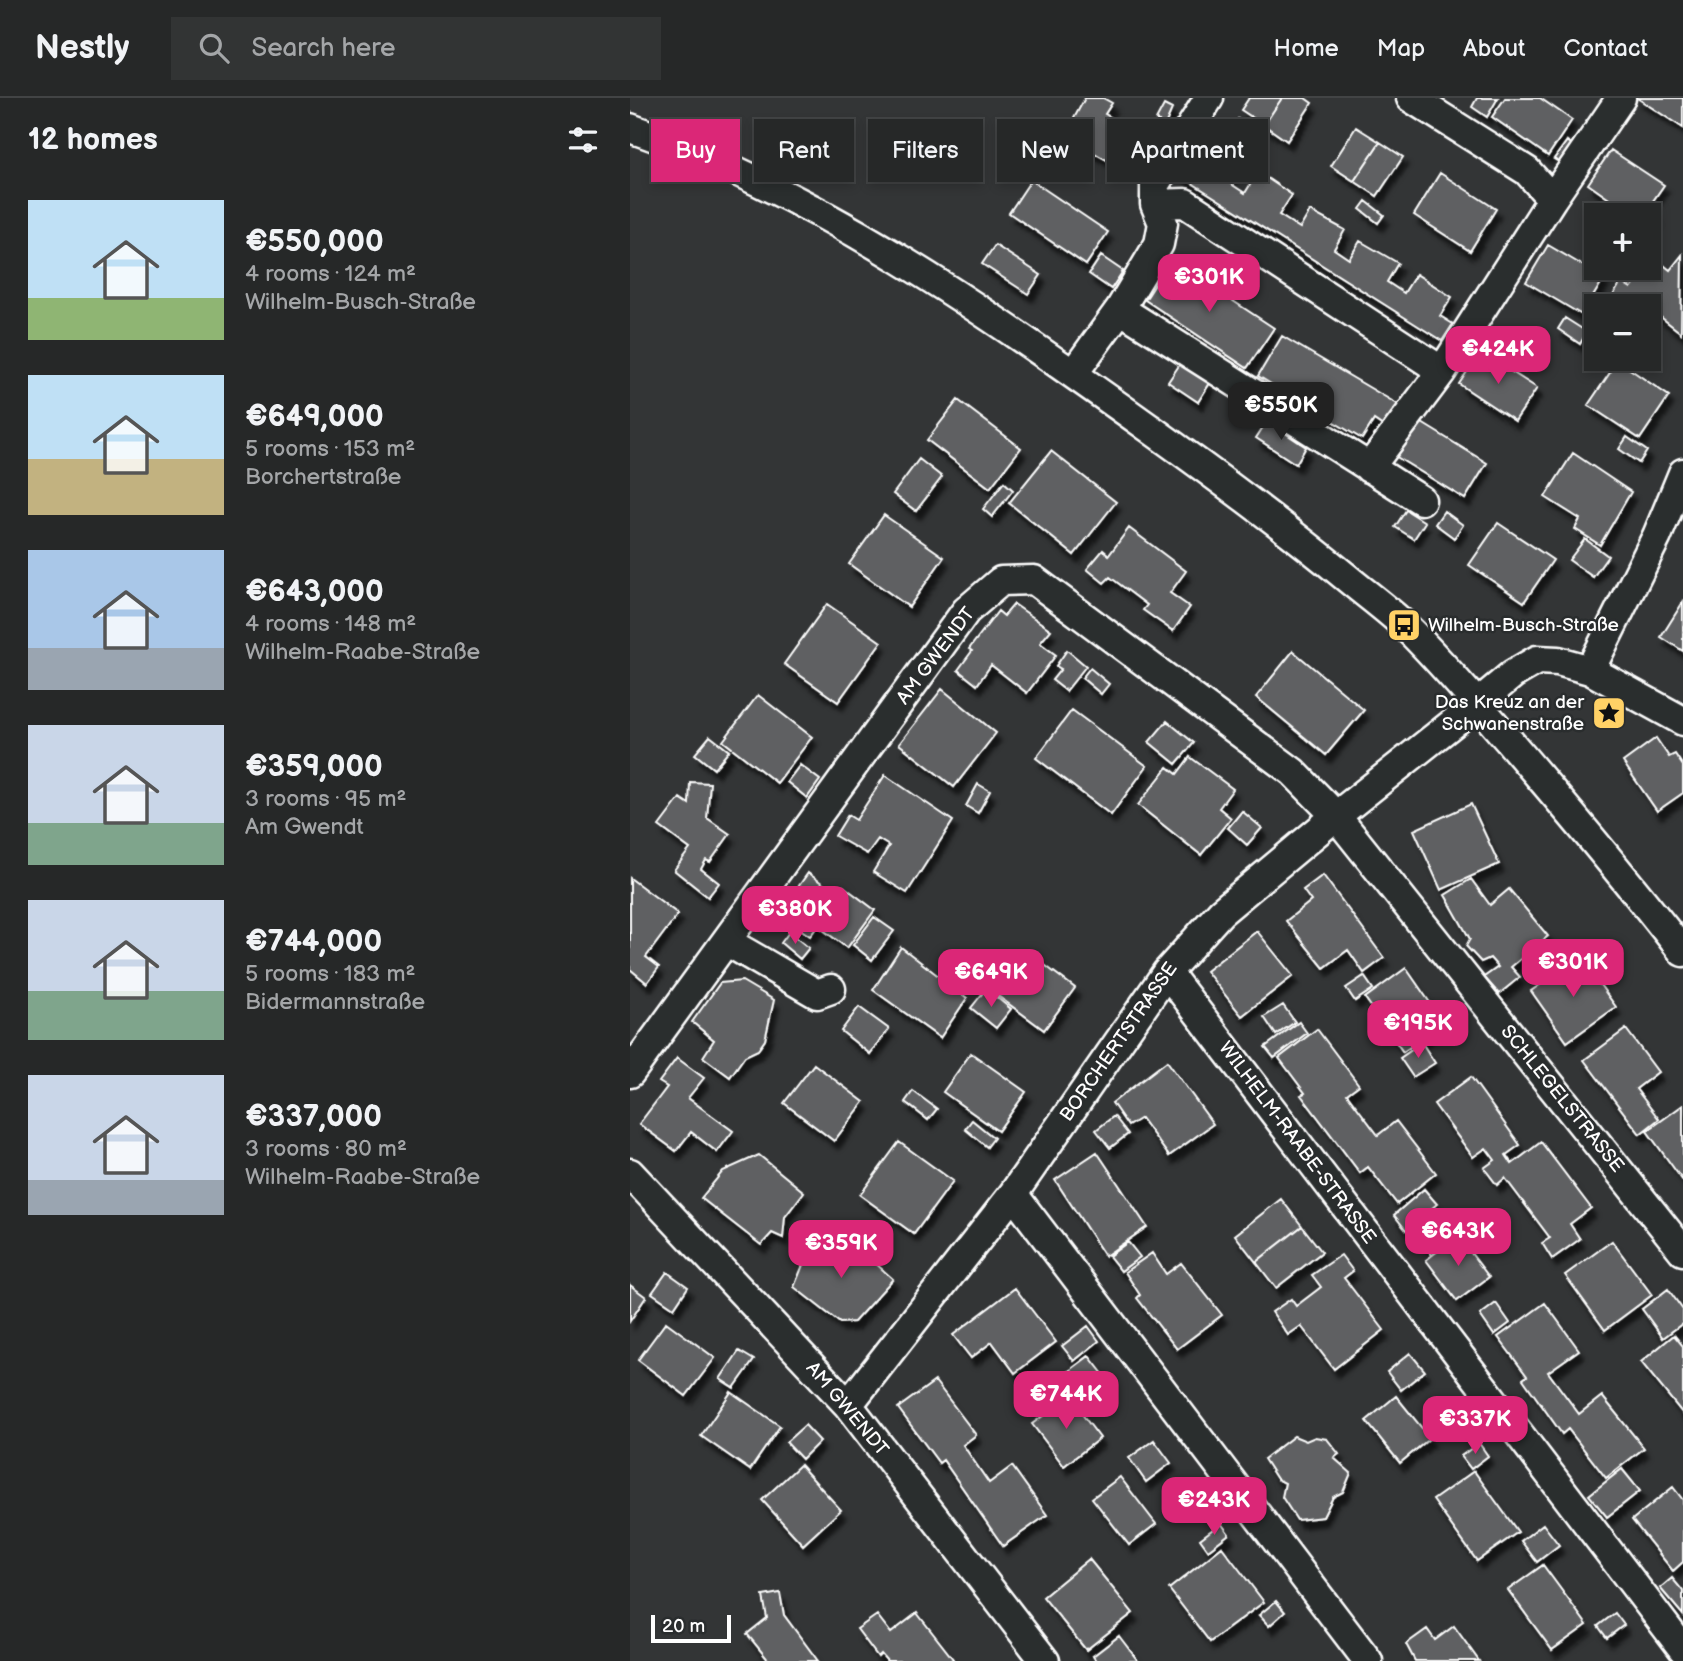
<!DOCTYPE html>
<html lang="en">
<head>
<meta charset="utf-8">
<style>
  body { margin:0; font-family:"Balsamiq Sans",sans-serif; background:#323434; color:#f1f3f6; height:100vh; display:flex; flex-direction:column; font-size:26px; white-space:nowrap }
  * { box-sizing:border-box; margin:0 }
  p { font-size:23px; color:#a4a6a8 }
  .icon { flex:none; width:38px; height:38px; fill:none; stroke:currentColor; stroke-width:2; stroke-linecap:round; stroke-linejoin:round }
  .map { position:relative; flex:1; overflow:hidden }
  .side { display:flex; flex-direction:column; background:#262828; width:630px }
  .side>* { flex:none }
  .hud { position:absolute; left:21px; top:21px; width:665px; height:63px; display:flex; gap:14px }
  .buttons { position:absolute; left:954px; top:105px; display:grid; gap:14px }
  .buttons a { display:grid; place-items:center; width:77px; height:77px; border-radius:0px; background:#262828; box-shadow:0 4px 10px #0003,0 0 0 2px #424445; font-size:35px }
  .scale { position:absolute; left:21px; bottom:18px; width:80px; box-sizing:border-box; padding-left:7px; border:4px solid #fff; border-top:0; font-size:19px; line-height:24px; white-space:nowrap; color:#fff; -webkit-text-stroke:5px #2a2d2e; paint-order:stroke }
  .price { position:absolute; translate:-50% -60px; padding:0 16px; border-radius:14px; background:#db2777; color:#fff; font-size:23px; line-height:46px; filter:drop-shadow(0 2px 4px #0008) }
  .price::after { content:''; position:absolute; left:50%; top:42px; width:21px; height:16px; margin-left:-10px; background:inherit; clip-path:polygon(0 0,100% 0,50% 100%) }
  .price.active { background:#222; color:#fff }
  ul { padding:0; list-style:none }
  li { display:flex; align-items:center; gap:21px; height:175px; padding:0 28px }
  li span { display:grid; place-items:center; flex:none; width:196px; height:140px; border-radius:0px; color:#555 }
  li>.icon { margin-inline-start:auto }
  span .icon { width:84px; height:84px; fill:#fffc; stroke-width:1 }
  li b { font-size:30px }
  h2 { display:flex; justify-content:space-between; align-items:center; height:84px; padding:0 28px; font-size:30px }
  .tag { padding:0 24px; border-radius:0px; background:#262828; box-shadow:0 4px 10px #0003,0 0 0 2px #424445; font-size:24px; line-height:63px }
  .tag.active { background:#db2777; color:#fff }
  header { display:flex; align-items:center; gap:42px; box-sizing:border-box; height:98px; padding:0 35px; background:#262828; border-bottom:2px solid #424445 }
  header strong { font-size:33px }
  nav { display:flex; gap:38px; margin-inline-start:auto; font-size:24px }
  .search { width:490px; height:63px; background:#323434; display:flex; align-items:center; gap:18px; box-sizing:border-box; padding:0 24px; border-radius:0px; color:#a4a6a8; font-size:26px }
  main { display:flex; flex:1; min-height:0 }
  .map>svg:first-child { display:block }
</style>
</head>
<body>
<header>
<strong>Nestly</strong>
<div class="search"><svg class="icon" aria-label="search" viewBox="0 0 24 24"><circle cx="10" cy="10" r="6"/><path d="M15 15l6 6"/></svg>Search here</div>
<nav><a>Home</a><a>Map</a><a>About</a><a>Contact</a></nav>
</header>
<main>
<section class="side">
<h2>12 homes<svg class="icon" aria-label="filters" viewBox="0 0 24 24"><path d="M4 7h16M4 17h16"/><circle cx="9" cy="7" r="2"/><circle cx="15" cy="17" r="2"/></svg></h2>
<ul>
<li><span style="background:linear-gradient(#bfe0f5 70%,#8fb573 0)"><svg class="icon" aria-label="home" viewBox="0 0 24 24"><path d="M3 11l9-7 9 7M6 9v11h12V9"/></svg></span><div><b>€550,000</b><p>4 rooms · 124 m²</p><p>Wilhelm-Busch-Straße</p></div></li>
<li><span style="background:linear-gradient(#bfe0f5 60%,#c2b280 0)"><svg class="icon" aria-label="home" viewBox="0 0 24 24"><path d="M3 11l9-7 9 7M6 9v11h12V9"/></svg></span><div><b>€649,000</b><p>5 rooms · 153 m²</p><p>Borchertstraße</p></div></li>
<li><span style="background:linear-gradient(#a9c7e8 70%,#9aa5b1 0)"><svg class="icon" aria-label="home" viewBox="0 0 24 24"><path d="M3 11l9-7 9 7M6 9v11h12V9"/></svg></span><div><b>€643,000</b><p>4 rooms · 148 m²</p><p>Wilhelm-Raabe-Straße</p></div></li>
<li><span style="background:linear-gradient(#c9d6e8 70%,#7fa58c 0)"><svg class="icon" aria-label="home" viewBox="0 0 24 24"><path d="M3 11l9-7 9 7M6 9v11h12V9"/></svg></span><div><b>€359,000</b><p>3 rooms · 95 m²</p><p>Am Gwendt</p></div></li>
<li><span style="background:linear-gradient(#c9d6e8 65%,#7fa58c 0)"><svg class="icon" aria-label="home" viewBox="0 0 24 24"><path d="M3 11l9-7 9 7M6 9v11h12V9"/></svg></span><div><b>€744,000</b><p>5 rooms · 183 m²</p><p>Bidermannstraße</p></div></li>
<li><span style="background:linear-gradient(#c9d6e8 75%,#9aa5b1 0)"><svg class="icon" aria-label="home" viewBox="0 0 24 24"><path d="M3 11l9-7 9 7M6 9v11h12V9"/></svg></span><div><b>€337,000</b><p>3 rooms · 80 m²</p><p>Wilhelm-Raabe-Straße</p></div></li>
</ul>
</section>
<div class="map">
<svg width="1053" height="1563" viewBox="0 0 1053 1563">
  <defs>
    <filter id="shadow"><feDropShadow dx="4.5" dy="8" stdDeviation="2" flood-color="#0009"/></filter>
  </defs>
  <rect width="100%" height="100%" fill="#333536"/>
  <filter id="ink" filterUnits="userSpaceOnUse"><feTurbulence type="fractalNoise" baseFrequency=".0143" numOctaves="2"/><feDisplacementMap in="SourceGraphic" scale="14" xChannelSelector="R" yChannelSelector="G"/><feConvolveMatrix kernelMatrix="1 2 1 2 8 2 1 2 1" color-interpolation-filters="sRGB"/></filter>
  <g filter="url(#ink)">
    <path fill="#5f6162" stroke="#fff" stroke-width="2" filter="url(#shadow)" d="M455,0H473L482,5L475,16L513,38L494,72L452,48L445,61L417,46L425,30L436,35Z
      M619,0H652L634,27L611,12Z
      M652,0H675L682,5L657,43L634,27Z
      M847,0H868L857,19L842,9Z
      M875,0H910L942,22L918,58L862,19Z
      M1007,0H1053V30Z
      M534,7L542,11L535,27L526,22Z
      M608,21L617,29L609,38L600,30Z
      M726,29L750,44L724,83L701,68Z
      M574,42L610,65L598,84L615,95L628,74L662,97L649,117L670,130L680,113L715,132L704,151L719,161L730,143L768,165L757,184L774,195L786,176L822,199L810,218L823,226L812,243L551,78Z
      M937,43L947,50L935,68L924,61Z
      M750,44L773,59L747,98L724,83Z
      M981,52L1034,87L1016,113L1026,119L1018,131V117H998L999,115L958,86Z
      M810,75L866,111L840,153L784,117Z
      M401,82L478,134L456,167L379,115Z
      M736,103L754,117L748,125L730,111Z
      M365,147L411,177L398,196L352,166Z
      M918,147L974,180L952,217L896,184Z
      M1052,157L1051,235L1023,213L1018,221V208H977L991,184L1001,190L1025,160L1040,172Z
      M471,158L493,173L481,191L459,176Z
      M541,162L644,230L617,270L515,202Z
      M935,220L957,234L950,246L928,231Z
      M652,238L769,307L756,330L744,322L732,341L628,278Z
      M850,254L907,290L885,323L829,286Z
      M988,263L1039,298L1010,341L958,307Z
      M550,266L580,285L568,304L538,284Z
      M328,302L391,350L360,390L297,342Z
      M787,322L857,365L835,401L765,358Z
      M637,323L676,349L666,366L626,340Z
      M997,339L1017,353L1009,365L989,351Z
      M421,353L486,404L444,457L379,405Z
      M943,355L1001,394L970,447L945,431L950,421L915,399Z
      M289,361L312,379L286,413L263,396Z
      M374,384L383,392L362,419L353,411Z
      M776,412L795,424L784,441L765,429Z
      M814,413L833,427L824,440L805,426Z
      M254,417L314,459L279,509L219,466Z
      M868,425L923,462L894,504L839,467Z
      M499,430L556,473L540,495L560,509L543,533L513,512L517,507L480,479L474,485L457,471L473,452L479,457Z
      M955,441L978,458L963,479L939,462Z
      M1053,504V553L1031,539Z
      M197,506L251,544L208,604L154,566Z
      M384,506L421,532L410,545L426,557L397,595L361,567L347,587L328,572L342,553L339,551L368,513L374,518Z
      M437,552L456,568L436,593L422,582L431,571L426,568Z
      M663,553L734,612L696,657L626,599Z
      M460,570L479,586L471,596L452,580Z
      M312,591L366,635L324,689L269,646Z
      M128,597L182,639L147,685L93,643Z
      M442,612L517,668L481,717L406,660Z
      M537,623L564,645L546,666L519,644Z
      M80,638L99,653L84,671L65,656Z
      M1026,640L1039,659L1045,656L1053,668V695L1027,713L993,664Z
      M560,659L603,691L589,710L601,720L571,757L508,707L538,669L547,676Z
      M170,667L190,682L177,700L157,684Z
      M255,677L323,723L277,795L243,774L259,748L248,741L237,756L205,738L218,717L226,722Z
      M60,684L80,685L77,720L100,736L80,764L76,762L71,771L89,785L78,799L44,772L60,751L29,728L50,700L59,706Z
      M348,686L360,693L348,715L336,708Z
      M841,706L869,766L811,792L784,732Z
      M612,713L632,730L617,747L598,730Z
      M178,775L207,796L213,788L245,812L217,850L188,828L180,838L149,816Z
      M693,777L754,860L734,875L718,852L694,870L656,823L681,803L673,792Z
      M0,780L48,816L16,859L29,869L17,885L0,871Z
      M841,781L860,807L879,791L918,838L881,869L890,879L869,896L854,879L868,869L860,860L851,864L836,848L840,841L815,797Z
      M244,819L264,833L242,862L223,847Z
      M627,833L663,878L612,918L576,873Z
      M159,834L179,850L170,861L151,845Z
      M271,849L337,900L310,940L243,892Z
      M396,853L445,890L414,932L364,895Z
      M950,859L986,909L937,944L901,893Z
      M776,870L814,925L773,954L735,900Z
      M734,878L743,891L725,903L716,890Z
      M112,883L144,902L135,942L128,952L115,958L100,979L73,959L84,942L62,924L90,885Z
      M356,891L381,911L366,930L341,910Z
      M653,907L665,924L646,937L634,919Z
      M229,909L259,931L240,956L211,933Z
      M669,924L677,935L644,960L635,949Z
      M687,931L729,987L717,996L748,1037L766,1023L806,1075L767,1106L738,1069L730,1075L671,997L675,995L649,960Z
      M996,931L1028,974L1006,991L1029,1021L1010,1036L954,962Z
      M792,945L805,965L783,979L770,960Z
      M341,955L396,994L368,1033L313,994Z
      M47,960L74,980L58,1000L103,1033L87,1054L61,1034L46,1053L9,1026L37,989L29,984Z
      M537,963L583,1026L539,1058L511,1020L498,1028L482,1005Z
      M184,966L234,1004L204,1043L154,1005Z
      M841,979L890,1047L876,1057L882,1066L911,1044L961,1110L940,1126L950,1141L922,1161L912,1145L920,1140L875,1080L867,1087L854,1070L865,1062L856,1050L843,1059L804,1006Z
      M283,993L307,1011L298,1022L275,1004Z
      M1053,1007V1083L1017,1033Z
      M484,1018L498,1036L480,1050L466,1032Z
      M342,1022L364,1040L357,1049L335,1031Z
      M269,1044L323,1083L284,1136L230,1097Z
      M467,1054L517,1129L475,1158L425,1082Z
      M129,1057L174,1094L155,1119L153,1140L142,1135L131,1147L71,1100L93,1073Z
      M794,1091L807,1106L776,1132L764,1117Z
      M651,1101L672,1128L626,1164L605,1137Z
      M807,1112L828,1138L802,1157L782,1131Z
      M672,1128L692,1154L646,1190L626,1164Z
      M828,1138L859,1179L827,1203L796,1162Z
      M200,1143L224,1146L263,1181L224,1224L210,1225L164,1189L177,1157Z
      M982,1143L1022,1197L975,1232L935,1177Z
      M498,1144L510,1159L491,1173L479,1158Z
      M522,1155L536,1176L551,1165L592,1217L547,1251L507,1200L510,1197L495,1174Z
      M711,1157L723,1173L714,1180L754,1232L704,1271L671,1228L658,1237L642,1214L661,1201L666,1208L691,1189L682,1177Z
      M37,1174L58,1189L44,1210L22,1195Z
      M0,1187L16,1199L0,1223Z
      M385,1190L426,1244L385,1275L362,1244L341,1260L323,1237Z
      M1038,1191L1053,1212V1225L1033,1240L1012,1211Z
      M866,1205L880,1225L864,1237L850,1217Z
      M915,1205L949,1252L918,1274L949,1316L972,1298L1014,1350L976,1380L938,1331L932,1336L893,1281L897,1278L868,1239Z
      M36,1224L85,1260L56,1298L8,1262Z
      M458,1228L469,1243L444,1263L432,1248Z
      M1044,1237L1053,1248V1316L1011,1264Z
      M109,1253L124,1262L104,1290L90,1281Z
      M780,1255L795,1273L771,1292L757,1274Z
      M459,1258L477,1281L457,1296L439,1273Z
      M305,1283L346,1337L333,1347L359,1385L382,1368L417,1417L373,1448L313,1362L309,1365L268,1310Z
      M101,1294L150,1328L120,1372L71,1338Z
      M766,1298L800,1340L770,1365L736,1323Z
      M439,1299L470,1340L434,1368L402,1326Z
      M175,1327L190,1343L172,1361L156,1344Z
      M664,1338L676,1343L685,1339L697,1341L709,1356L704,1360L721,1375L713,1394L703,1399L693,1419L667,1422L652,1399L655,1385L647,1381L634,1361Z
      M524,1342L541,1365L516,1384L499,1360Z
      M849,1345L858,1358L841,1371L831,1358Z
      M170,1367L211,1412L173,1447L132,1402Z
      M992,1371L1010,1393L977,1419L959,1397Z
      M844,1373L888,1434L847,1463L803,1402Z
      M490,1379L526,1426L499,1447L462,1400Z
      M1043,1389L1053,1402V1464L1043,1473L1002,1422Z
      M591,1425L599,1436L578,1452L570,1441Z
      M913,1426L929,1447L907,1464L891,1443Z
      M592,1449L634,1504L580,1544L539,1491Z
      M459,1461L503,1515L456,1552L413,1499Z
      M913,1467L957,1527L922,1552L878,1492Z
      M1042,1480L1053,1493V1517L1030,1490Z
      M150,1495L154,1517L188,1563H139L117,1536L137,1520L133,1498Z
      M646,1503L655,1514L639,1528L629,1517Z
      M287,1515L323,1561L320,1563H257L251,1556L248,1559L227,1531L247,1517L261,1535Z
      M985,1515L994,1527L977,1540L968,1528Z
      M824,1528L849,1563H785L776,1546L797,1531L805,1542Z
      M489,1538L508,1563H466L463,1558Z"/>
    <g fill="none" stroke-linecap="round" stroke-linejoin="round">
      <g stroke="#fff" stroke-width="33">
        <path id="minor" d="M0,30C191,96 359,216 522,332C589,380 654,428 717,480C736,496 757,511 775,528C812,564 846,605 880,644C939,713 997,782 1053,854
          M922,101L991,0
          M525,106L555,105L812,273L922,101L897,73L781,0
          M490,211L791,402
          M443,276L490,211L529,146L533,125L525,106V86L579,0
          M739,370L812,273
          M960,572L1027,438L1053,375
          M96,843L187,896L201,891
          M537,874L1053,1551
          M0,975L336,513L371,483L404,482L663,674L706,718L1053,1153
          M0,1075L218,1307L415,1563
          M383,1096L738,1563
          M218,1307L383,1096L537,874L591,814L706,718L847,606L883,576L907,562L928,563L960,572L1053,623"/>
      </g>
      <use href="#minor" stroke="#2a2d2e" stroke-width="28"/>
    </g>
  </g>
  <defs>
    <g id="bus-square" transform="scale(1.75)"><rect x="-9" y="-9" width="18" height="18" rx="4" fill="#ffd166" stroke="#2a2d2e"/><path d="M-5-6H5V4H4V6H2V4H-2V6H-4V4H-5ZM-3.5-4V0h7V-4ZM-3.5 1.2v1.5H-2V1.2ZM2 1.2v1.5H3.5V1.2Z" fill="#111"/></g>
    <g id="sight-square" transform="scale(1.75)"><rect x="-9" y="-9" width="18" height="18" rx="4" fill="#ffd166" stroke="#2a2d2e"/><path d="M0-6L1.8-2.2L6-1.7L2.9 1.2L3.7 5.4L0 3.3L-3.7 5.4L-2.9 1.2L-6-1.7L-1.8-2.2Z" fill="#111"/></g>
  </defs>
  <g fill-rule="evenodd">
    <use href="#bus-square" x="774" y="527"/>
    <use href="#sight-square" x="979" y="615"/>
  </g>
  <g text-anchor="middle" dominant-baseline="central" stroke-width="5" stroke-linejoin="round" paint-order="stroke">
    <g font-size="19" fill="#fff" stroke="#2a2d2e" text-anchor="start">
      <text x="798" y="527">Wilhelm-Busch-Straße</text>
      <text x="954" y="604" text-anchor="end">Das Kreuz an der<tspan x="954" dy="22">Schwanenstraße</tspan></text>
    </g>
    <g font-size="19" fill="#fff" stroke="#2a2d2e">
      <text transform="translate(306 558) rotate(-53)">AM GWENDT</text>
      <text transform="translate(489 944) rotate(-55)">BORCHERTSTRASSE</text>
      <text transform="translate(932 1001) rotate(51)">SCHLEGELSTRASSE</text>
      <text transform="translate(667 1045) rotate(53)">WILHELM-RAABE-STRASSE</text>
      <text transform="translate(217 1311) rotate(50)">AM GWENDT</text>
    </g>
  </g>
</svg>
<div class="buttons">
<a>+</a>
<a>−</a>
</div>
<div class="scale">20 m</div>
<b class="price" style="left:579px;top:216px">€301K</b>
<b class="price" style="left:868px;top:288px">€424K</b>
<b class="price active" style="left:651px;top:344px">€550K</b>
<b class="price" style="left:165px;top:848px">€380K</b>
<b class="price" style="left:943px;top:901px">€301K</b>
<b class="price" style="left:361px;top:911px">€649K</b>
<b class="price" style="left:788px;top:962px">€195K</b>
<b class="price" style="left:828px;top:1170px">€643K</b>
<b class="price" style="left:211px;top:1182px">€359K</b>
<b class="price" style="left:436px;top:1333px">€744K</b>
<b class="price" style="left:845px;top:1358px">€337K</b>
<b class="price" style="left:584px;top:1439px">€243K</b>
<div class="hud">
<a class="tag active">Buy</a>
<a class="tag">Rent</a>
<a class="tag">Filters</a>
<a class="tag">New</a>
<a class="tag">Apartment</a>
</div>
</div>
</main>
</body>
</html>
